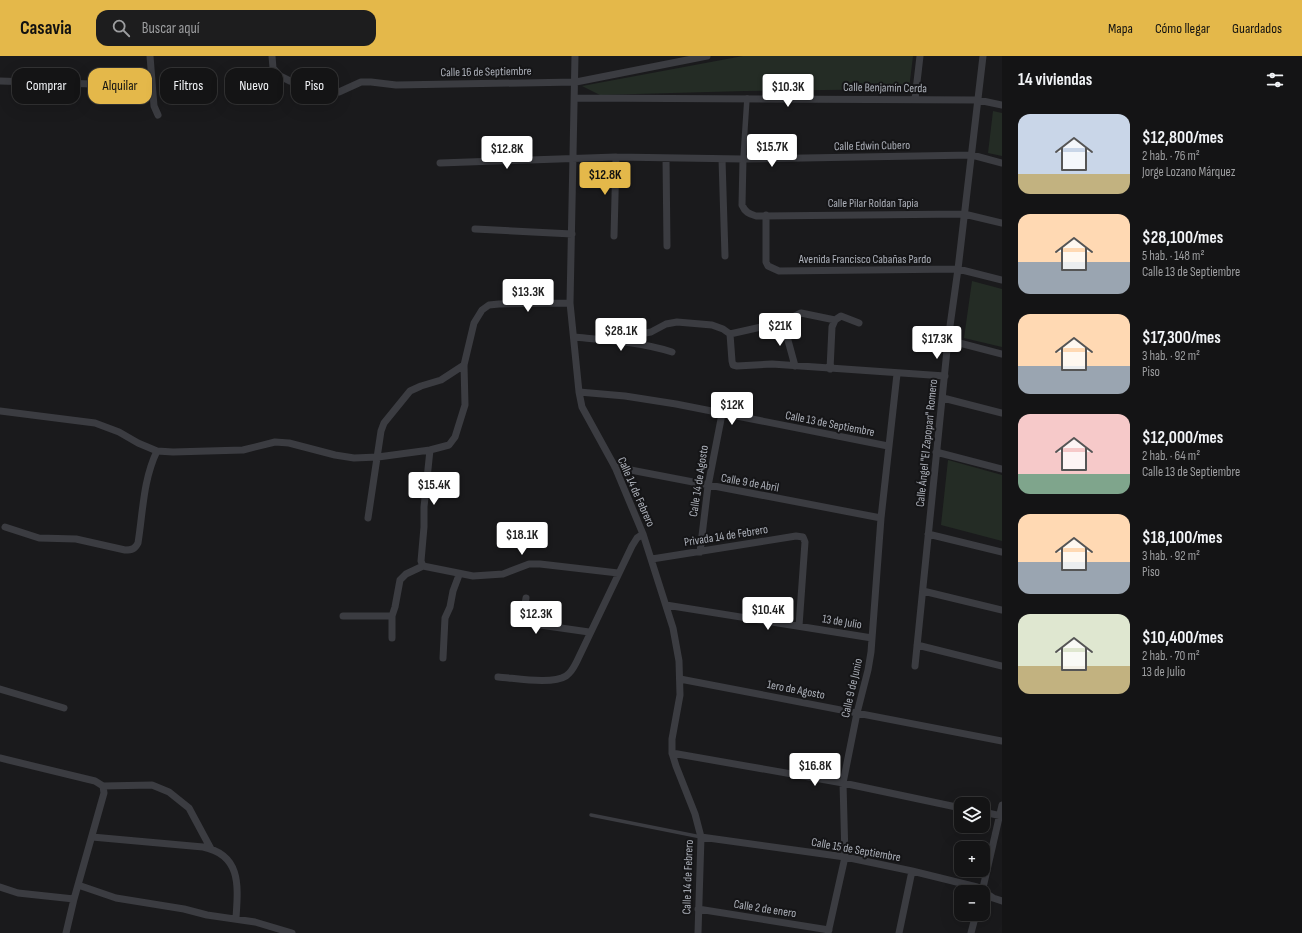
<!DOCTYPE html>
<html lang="es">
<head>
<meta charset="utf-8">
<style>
  body { margin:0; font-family:"Sofia Sans Condensed",sans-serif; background:#1d1d1e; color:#f1f3f6; height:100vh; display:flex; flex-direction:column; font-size:15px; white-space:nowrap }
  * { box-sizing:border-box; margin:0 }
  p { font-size:13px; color:#9d9ea0 }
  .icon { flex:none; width:22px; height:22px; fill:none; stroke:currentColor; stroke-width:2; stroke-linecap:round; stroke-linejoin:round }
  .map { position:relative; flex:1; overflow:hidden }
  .drawer { display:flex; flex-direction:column; background:#141415; width:300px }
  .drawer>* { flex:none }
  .banner { position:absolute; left:12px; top:12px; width:380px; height:36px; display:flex; gap:8px }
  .controls { position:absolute; left:954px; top:741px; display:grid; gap:8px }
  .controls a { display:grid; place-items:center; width:36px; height:36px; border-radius:8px; background:#141415; box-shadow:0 4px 16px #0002,0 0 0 1px #333334; font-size:20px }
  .price { position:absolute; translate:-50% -34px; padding:0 9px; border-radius:4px; background:#fff; color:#222; font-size:13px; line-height:26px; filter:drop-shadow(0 1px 2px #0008) }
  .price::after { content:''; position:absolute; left:50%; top:24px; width:12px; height:9px; margin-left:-6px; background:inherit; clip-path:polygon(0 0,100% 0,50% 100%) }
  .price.selected { background:#e4b84a; color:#111 }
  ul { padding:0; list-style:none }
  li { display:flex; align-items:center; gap:12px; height:100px; padding:0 16px }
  li span { display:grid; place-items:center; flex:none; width:112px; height:80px; border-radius:12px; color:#555 }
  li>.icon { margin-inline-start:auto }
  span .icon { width:48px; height:48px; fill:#fffc; stroke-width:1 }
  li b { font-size:17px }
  h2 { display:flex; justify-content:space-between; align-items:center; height:48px; padding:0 16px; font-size:17px }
  .tag { padding:0 14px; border-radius:12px; background:#141415; box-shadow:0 4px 16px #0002,0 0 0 1px #333334; font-size:14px; line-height:36px }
  .tag.selected { background:#e4b84a; color:#111 }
  header { display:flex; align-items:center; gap:24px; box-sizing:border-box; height:56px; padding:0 20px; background:#e4b84a; color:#111 }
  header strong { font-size:19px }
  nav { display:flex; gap:22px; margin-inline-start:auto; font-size:14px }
  .search { width:280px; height:36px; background:#1d1d1e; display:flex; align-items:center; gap:10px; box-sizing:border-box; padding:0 14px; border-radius:12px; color:#9d9ea0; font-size:15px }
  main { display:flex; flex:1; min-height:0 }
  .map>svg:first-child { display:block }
</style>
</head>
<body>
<header>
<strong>Casavia</strong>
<div class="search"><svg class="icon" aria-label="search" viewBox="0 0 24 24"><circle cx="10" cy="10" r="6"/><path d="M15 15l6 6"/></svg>Buscar aquí</div>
<nav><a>Mapa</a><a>Cómo llegar</a><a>Guardados</a></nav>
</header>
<main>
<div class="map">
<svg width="1002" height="877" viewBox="0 0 1002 877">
  <rect width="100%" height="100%" fill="#1a1a1c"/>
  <path fill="#242c25" d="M743,0H913L909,33L745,35L600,39L582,30Z
    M993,55L1002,57V100L988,97Z
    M972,225L1002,233V291L964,282Z
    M948,404L1002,419V485L941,469Z"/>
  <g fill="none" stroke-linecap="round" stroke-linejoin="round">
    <path stroke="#3b3c41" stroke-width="3.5" d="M591,759L701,781"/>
    <path stroke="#3b3c41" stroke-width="5.5" d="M743,103L747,42"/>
    <path stroke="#3b3c41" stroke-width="7" d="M150,0L154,50L158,59
      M272,0L273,12L280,20L290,25L331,35L339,36L361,26H371L396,29L576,26L707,0
      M575,0L570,247L579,336L582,351L615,411L643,478L673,572L679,605L680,639L672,683V697L676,710L695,758L701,781L698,877
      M0,25L122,29
      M575,42L978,44L1002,49
      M915,43L920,0
      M666,102L667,190
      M722,103L725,200
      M743,103L742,149C745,156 749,158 756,160L964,158L1002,167
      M440,107L616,101L743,103L972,99L1002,107
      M766,159V206L768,210L779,215L958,213L1002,224
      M475,173L572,178
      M614,180L616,101
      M783,266L795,310
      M730,278L783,266L801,257L835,264
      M574,281C606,284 641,286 672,296
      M948,284L1002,298
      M622,286L634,279L651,276L666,268L677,266L712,269L723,273L730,278L732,305L733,309L737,310L772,308L945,320
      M830,313L832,271L835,264L841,260L859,267
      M579,336L625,340L676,348L888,390
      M943,342L1002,357
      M0,355L95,367L119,376L138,387L157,395L173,396L243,394L275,386L289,387L335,399L354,402L378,401L430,394L449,389L455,381L465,349L464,309L474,267L482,254L489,249L499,248L570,247
      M936,396L1002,413
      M615,411L881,462
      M368,462L381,375L384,367L410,335L421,330L441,324L464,309
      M5,471L39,482L76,483L125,494C132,494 135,493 138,487C143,456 143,424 157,395
      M928,478L1002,496
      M700,496L708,430L722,358
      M652,503L796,480L803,481L805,486L799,570
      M423,510L421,505L424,471V451L430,394
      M923,535L1002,554
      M526,542L523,560V563L526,567L589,576
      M666,549L872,582
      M343,560H392
      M392,582V560L395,551L400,524L406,518L423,510L473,520L503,518L529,508H540L618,517
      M917,589L1002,610
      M443,602L445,562L450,551L453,535L459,519
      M915,610L948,284L958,213L983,0
      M498,621C515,622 552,629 566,620C572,616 574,611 577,605L632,490L637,482L643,478
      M680,623L1002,685
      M0,633L64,652
      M672,697L843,727L961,752
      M0,702L95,725L103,730L152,729L169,736L189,752L211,793
      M983,756L1002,760
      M92,781L203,791C242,799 238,831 236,862
      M701,781L845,801L912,815L977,831L993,842L1002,845
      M78,829L116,842L184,853L207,859L255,866L292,877
      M0,831L18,837L74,843
      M982,836L1002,749
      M698,853L829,874
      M66,877L74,843L104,737L103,730
      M828,877L845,801L843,727L857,657L868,614L871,596L881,462L897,318
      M899,877L912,815
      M971,877L976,858"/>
  </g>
  <g text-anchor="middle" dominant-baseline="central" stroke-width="4" stroke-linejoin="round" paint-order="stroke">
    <g font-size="12" fill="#adb1ba" stroke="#151517">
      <text transform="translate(486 16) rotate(-1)">Calle 16 de Septiembre</text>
      <text transform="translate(885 32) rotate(1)">Calle Benjamín Cerda</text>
      <text transform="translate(872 90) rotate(-1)">Calle Edwin Cubero</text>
      <text x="873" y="147">Calle Pilar Roldan Tapia</text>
      <text x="865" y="203">Avenida Francisco Cabañas Pardo</text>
      <text transform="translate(830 368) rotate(11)">Calle 13 de Septiembre</text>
      <text transform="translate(927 387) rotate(-84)">Calle Ángel "El Zapopan" Romero</text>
      <text transform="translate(699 425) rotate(-81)">Calle 14 de Agosto</text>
      <text transform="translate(750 427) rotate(10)">Calle 9 de Abril</text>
      <text transform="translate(636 436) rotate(66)">Calle 14 de Febrero</text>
      <text transform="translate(726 480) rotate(-9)">Privada 14 de Febrero</text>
      <text transform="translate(842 566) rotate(9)">13 de Julio</text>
      <text transform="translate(852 632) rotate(-77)">Calle 9 de Junio</text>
      <text transform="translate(796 634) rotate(11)">1ero de Agosto</text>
      <text transform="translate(856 794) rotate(10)">Calle 15 de Septiembre</text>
      <text transform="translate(688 821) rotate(-88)">Calle 14 de Febrero</text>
      <text transform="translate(765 853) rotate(9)">Calle 2 de enero</text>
    </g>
  </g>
</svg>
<div class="controls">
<a><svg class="icon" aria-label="layers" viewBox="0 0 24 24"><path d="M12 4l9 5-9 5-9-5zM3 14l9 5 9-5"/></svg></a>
<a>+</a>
<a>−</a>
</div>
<b class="price" style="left:788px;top:52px">$10.3K</b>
<b class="price" style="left:772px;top:112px">$15.7K</b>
<b class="price" style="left:507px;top:114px">$12.8K</b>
<b class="price selected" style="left:605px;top:140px">$12.8K</b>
<b class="price" style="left:528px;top:257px">$13.3K</b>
<b class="price" style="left:780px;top:291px">$21K</b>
<b class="price" style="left:621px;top:296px">$28.1K</b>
<b class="price" style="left:937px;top:304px">$17.3K</b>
<b class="price" style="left:732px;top:370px">$12K</b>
<b class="price" style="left:434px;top:450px">$15.4K</b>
<b class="price" style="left:522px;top:500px">$18.1K</b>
<b class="price" style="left:768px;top:575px">$10.4K</b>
<b class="price" style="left:536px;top:579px">$12.3K</b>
<b class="price" style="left:815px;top:731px">$16.8K</b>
<div class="banner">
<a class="tag">Comprar</a>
<a class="tag selected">Alquilar</a>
<a class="tag">Filtros</a>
<a class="tag">Nuevo</a>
<a class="tag">Piso</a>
</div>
</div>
<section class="drawer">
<h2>14 viviendas<svg class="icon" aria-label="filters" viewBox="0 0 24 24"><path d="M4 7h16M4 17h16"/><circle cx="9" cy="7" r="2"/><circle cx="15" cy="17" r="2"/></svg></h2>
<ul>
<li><span style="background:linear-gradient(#c9d6e8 75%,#c2b280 0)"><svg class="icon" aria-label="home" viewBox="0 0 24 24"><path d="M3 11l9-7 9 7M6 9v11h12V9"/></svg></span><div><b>$12,800/mes</b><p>2 hab. · 76 m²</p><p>Jorge Lozano Márquez</p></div></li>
<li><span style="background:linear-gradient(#ffd9b3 60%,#9aa5b1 0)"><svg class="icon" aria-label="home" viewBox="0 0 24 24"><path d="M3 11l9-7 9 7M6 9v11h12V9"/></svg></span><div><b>$28,100/mes</b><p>5 hab. · 148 m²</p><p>Calle 13 de Septiembre</p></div></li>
<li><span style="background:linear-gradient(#ffd9b3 65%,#9aa5b1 0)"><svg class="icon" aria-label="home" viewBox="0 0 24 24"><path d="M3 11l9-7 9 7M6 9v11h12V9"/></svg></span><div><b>$17,300/mes</b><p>3 hab. · 92 m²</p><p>Piso</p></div></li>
<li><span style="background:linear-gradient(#f6c9c9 75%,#7fa58c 0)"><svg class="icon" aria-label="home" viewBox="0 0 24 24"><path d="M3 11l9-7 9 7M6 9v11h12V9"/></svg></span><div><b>$12,000/mes</b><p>2 hab. · 64 m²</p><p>Calle 13 de Septiembre</p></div></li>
<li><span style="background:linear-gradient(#ffd9b3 60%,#9aa5b1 0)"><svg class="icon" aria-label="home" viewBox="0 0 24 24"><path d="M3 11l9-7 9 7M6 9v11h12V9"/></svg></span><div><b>$18,100/mes</b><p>3 hab. · 92 m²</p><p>Piso</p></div></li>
<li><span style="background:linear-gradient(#dfe7d0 65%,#c2b280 0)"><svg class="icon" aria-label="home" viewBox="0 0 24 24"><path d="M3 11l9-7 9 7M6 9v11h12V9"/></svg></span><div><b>$10,400/mes</b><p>2 hab. · 70 m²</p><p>13 de Julio</p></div></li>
</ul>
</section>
</main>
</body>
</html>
